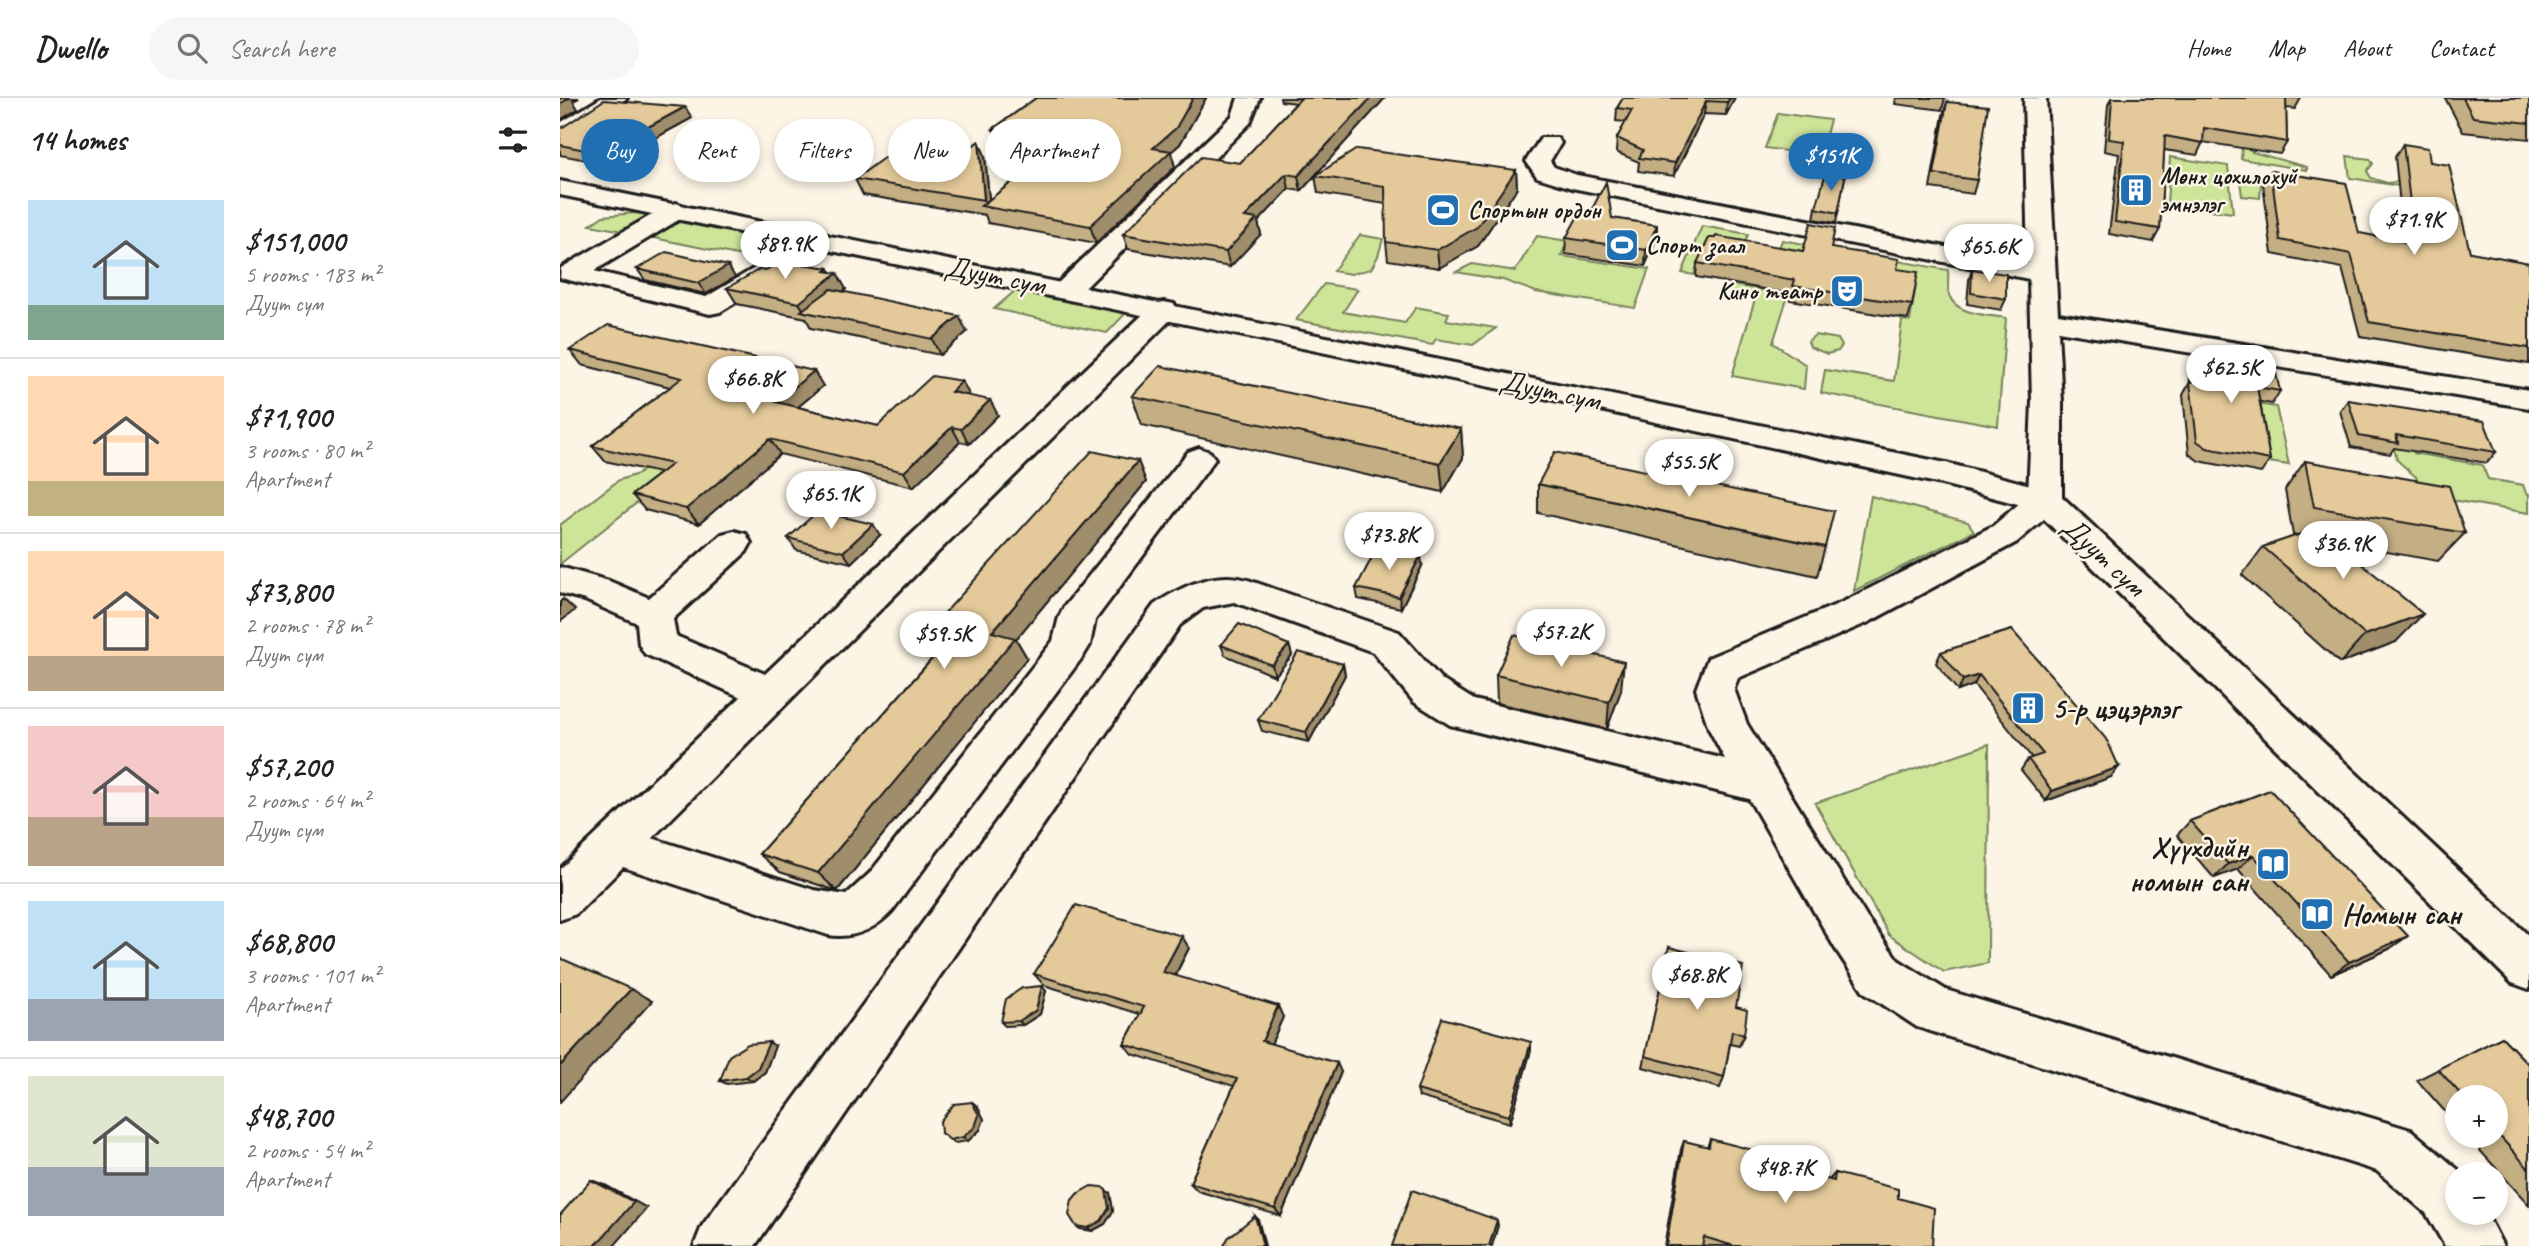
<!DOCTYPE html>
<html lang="en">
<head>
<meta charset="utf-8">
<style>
  body { margin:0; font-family:Caveat,sans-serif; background:#f6f6f6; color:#222; height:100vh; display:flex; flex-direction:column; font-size:26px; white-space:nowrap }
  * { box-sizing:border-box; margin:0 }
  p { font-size:23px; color:#767676 }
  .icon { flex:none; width:38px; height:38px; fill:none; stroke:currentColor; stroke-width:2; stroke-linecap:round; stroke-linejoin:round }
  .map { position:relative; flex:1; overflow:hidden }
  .drawer { display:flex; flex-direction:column; background:#fff; width:560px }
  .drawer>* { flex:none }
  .guide { position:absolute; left:21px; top:21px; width:665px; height:63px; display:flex; gap:14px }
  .controls { position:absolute; left:1885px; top:987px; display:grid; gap:14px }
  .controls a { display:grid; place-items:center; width:63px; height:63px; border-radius:50%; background:#fff; box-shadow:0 4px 10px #0003; font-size:35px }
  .price { position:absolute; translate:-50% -60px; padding:0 16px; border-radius:24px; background:#fff; color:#222; font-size:23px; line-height:46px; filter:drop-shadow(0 2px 4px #0008) }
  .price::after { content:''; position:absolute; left:50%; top:42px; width:21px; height:16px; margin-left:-10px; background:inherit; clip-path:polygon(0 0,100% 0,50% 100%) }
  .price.selected { background:#1f6fb2; color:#fff }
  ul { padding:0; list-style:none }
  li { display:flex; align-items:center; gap:21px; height:175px; padding:0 28px }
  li+li { border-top:2px solid #e0e0e0 }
  li span { display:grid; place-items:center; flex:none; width:196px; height:140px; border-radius:0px; color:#555 }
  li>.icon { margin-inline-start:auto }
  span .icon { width:84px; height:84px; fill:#fffc; stroke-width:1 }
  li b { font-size:30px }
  h2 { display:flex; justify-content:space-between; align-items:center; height:84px; padding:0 28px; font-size:30px }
  .pill { padding:0 24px; border-radius:32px; background:#fff; box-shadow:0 4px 10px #0003; font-size:24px; line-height:63px }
  .pill.selected { background:#1f6fb2; color:#fff }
  header { display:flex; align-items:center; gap:42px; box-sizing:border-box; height:98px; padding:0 35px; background:#fff; border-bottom:2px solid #e0e0e0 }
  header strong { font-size:33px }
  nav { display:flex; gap:38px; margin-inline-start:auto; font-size:24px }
  .search { width:490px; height:63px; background:#f6f6f6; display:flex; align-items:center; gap:18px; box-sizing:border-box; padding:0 24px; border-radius:38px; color:#767676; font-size:26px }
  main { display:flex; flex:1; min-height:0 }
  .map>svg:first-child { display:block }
</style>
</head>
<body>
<header>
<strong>Dwello</strong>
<div class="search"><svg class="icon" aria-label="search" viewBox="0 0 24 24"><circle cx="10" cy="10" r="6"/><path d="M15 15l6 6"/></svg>Search here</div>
<nav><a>Home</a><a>Map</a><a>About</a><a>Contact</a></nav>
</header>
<main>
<section class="drawer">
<h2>14 homes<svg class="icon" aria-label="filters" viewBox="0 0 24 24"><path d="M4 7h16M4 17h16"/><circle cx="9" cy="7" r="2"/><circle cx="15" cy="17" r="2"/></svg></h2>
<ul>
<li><span style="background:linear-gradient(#bfe0f5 75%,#7fa58c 0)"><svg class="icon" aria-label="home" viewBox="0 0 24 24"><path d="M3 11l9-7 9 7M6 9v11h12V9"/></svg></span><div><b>$151,000</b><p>5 rooms · 183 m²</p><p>Дуут сум</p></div></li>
<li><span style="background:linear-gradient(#ffd9b3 75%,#c2b280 0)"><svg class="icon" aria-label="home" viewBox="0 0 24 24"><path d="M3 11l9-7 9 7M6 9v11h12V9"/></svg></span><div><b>$71,900</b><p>3 rooms · 80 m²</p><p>Apartment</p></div></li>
<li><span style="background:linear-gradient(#ffd9b3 75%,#b9a48a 0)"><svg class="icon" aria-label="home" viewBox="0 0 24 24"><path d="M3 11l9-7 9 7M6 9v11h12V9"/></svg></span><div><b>$73,800</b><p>2 rooms · 78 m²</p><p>Дуут сум</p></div></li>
<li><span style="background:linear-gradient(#f6c9c9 65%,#b9a48a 0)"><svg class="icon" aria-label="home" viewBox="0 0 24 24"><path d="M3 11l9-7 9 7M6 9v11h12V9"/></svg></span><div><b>$57,200</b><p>2 rooms · 64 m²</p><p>Дуут сум</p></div></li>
<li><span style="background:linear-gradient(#bfe0f5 70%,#9aa5b1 0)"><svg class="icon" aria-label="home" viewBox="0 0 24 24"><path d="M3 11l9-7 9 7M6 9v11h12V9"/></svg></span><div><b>$68,800</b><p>3 rooms · 101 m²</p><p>Apartment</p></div></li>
<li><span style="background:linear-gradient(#dfe7d0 65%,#9aa5b1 0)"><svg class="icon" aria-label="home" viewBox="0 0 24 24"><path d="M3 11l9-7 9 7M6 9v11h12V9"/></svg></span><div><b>$48,700</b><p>2 rooms · 54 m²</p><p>Apartment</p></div></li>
</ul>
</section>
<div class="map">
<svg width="1969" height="1148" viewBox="0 0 1969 1148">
  <rect width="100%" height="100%" fill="#fcf5e5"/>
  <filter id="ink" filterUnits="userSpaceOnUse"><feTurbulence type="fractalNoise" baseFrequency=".0143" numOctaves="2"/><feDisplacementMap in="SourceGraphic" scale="14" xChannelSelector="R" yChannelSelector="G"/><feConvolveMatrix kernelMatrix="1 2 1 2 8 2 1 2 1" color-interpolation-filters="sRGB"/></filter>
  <g filter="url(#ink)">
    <path fill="#cee499" stroke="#75805a" stroke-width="2" d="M1218,15L1270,22L1260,58L1205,50Z
      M1682,47L1691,49L1692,54L1747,69V72L1681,61Z
      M1787,58L1810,61L1813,66L1807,73L1811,80L1827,85L1837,84L1840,76L1875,94L1790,80Z
      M1610,59L1668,68L1673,115L1607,106Z
      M1679,76L1778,90L1779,97L1701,84L1700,100L1682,98Z
      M75,115L88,117L63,133L30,127L43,118Z
      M114,123L235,147L211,164L89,139Z
      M1142,128L1188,136L1182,155L1139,164L1134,177L1122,175Z
      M800,137L823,141L818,158L811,171L791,176L773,173Z
      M977,138L1008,143L1001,158L1089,171L1075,210L976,194L943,182L896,174L912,166L955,173Z
      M1222,142L1388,172C1389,179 1387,189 1389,196C1394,217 1429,217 1446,220L1438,328L1261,295L1265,272L1334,283L1342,222L1350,223L1356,188L1240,159L1213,245L1246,267L1244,291L1172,278L1195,201L1169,196L1172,187L1208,193L1214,177L1210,176Z
      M764,186L798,191L783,214L845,225L856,209L889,215L886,222L936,230L913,247L876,241L872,247L736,222Z
      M456,192L567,214L547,235L434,211Z
      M1255,237L1278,241L1282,248L1278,253L1267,256L1250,249L1248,243Z
      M98,297L186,318L0,466V427L59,382L78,376L128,336L105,310Z
      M1697,306L1716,309L1729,367L1709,364Z
      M1824,314L1841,317L1854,355L1922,367L1928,381L1963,387L1966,395L1969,396V415L1862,397L1856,379L1837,362Z
      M1311,398L1408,424L1414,433L1294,493Z
      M1429,646L1428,865L1384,874L1329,837L1255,705Z"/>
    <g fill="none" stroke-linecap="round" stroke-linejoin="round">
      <g stroke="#1c1c1c" stroke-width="6">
        <path id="minor" d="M41,0H67L8,40L0,42V25Z
          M678,0H700L690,25L518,197L508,199L498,197L494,191L498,185L672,18Z
          M1464,0H1486L1498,216L1969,292V310L1498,233L1502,304V402L1497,410L1457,444L1309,524L1178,580L1174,591L1187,626L1307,820L1338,862L1386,892L1851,1032L1903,1076H1897V1115H1926L1943,1148H1885L1866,1115L1817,1073L1357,929L1304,894L1275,850L1189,701L890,627L854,604L813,554L674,504L643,510L620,527L195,1148H134L142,1128L594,507C620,489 655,472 688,482L839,534L882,582L914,602L1165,661L1149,631L1136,591L1148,560L1283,504L1433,428L1468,398L1472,304L1469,181L1012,90L977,79L966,63L981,40H997L1001,45L990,63L994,69L1017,77L1468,165Z
          M116,105L125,108L129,113L125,118L34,173L146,199L250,137L259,134L268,137L272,142L268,147L160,214L150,216L0,180L1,170L107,108Z
          M604,204L614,206L618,212L614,218L92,740L254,792L286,797L310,775L493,543L499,519L504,509L628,354L639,350L650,354L655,361L650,368L535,522L530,547L524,557L332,813C314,832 294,841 268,837L63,769L16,816L0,822V771L181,599L85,556L79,546L77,525L25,502L0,495V469L49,483L89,500L162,436L174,433L186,436L191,445L186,454L113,521L116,538L205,576L594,206Z"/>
      </g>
      <g stroke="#1c1c1c" stroke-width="6">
        <path id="secondary" d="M0,83L1386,365L1497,394L1969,838V891L1952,885L1473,410L1386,387L994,302L0,97Z"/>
      </g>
      <use href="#minor" fill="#fcf5e5" fill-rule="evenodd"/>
      <use href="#secondary" fill="#fcf5e5" fill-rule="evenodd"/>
    </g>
    <path fill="#c4ae84" stroke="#1c1c1c" stroke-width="2" d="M476,0H646L620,46L611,54L615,69L536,145L428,125L425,117L303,97L295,81L384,69L419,43L425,58L429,102L489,55L440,47L433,31Z
      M720,0H825L755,77L956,72L957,90L918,148L879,170L828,162L826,144V106L758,95L755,78L741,93L729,91L698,124L701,136L670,169L568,151L563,136L680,65L736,5L721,3Z
      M1063,0H1175L1166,17L1144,16L1114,78L1078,73L1079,64L1056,54L1057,40L1066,24L1056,23L1057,10Z
      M1336,0H1385L1382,12L1335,6Z
      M1551,0H1741L1735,11L1726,10L1727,44L1720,56L1643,44L1637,57L1604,52L1600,131L1593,144L1549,136L1559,56L1544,53L1548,7Z
      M1885,0H1969V41L1903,34Z
      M1387,4L1417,82L1413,96L1370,90L1383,17Z
      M132,20L48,66L0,57V31Z
      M1843,46L1870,64L1910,154L1969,165V266L1800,238L1782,170L1712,156L1703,86L1711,73L1799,135L1844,144L1835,59Z
      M1285,79L1276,125L1254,121L1256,110Z
      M1052,120L1097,127L1096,142L1085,168L1005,156L1006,140Z
      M1271,150L1337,171L1352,207L1348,221L1230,202L1231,196L1136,179L1137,165Z
      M227,166L268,170L286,191L283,194L407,234L380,257L251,230L246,220L177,206L167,190L206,172Z
      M77,171L175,179L146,196L85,182Z
      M1412,171L1446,201L1441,212L1407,206L1409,182Z
      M10,252L263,288L238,309L318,328L402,283L409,298L438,317L409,346L400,344L353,389L220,356L139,426L85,412L72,397L100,375L45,363L32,348L110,289L22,267Z
      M1636,255L1720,293L1712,306L1700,304L1710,362L1701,375L1639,363L1629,356L1623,297L1630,284L1628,268Z
      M572,298L901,331L903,360L883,394L582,327Z
      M1788,302L1936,354L1927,365L1834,350L1830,356L1791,349L1780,313Z
      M578,363L586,384L456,541L467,560L277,793L220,774L199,756L393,537L381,519Z
      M1745,363L1905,435L1878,463L1776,445L1836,544L1780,565L1682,477L1703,449L1736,438L1733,437L1725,392Z
      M978,386L1265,449L1257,478L978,415Z
      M320,437L291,465L236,452L228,440Z
      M862,468L841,510L798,501L796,490Z
      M1452,532L1551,679L1486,703L1461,672L1468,661L1472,660L1414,587L1398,593L1376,565L1381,554Z
      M661,547H729L732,557L715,578L665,557Z
      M783,566L785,577L749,644L702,633L698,622Z
      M936,577L1061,592L1047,631L937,605Z
      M1710,692L1829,851L1771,877L1678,771L1654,780L1617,737L1630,723Z
      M1109,849L1176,909L1184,937L1179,948L1170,946L1164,979L1160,990L1083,969Z
      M629,850L615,878L723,919L711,946L781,974L721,1118L638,1093L630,1085L674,988L572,956L564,946L580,916L484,887L474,876Z
      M482,888L486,893L480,916L463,927L445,928L441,924Z
      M1942,939L1969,967V1107L1907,1038H1936V999H1897V1027L1857,982Z
      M971,944V952L950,1025L859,999L857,992Z
      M215,948L205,974L193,983L167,986L160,983Z
      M412,1004L417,1008L424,1021L420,1032L408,1043L395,1045L381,1035Z
      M1150,1041L1215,1067L1269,1082L1275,1075L1338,1100L1372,1148H1104L1121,1051L1124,1043L1147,1049Z
      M550,1095L553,1113L545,1126L532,1133L520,1131L516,1128Z"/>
    <path fill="#a08d6c" stroke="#1c1c1c" stroke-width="2" d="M0,0H19L13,3L18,11L0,22Z
      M633,0H646L620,46L611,54L615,69L536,145L530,128Z
      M811,0H825L741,93L738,78Z
      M1170,0H1175L1166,17L1167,4Z
      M1146,3L1144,16L1114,78L1115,65Z
      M125,9L132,20L48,66L40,55Z
      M419,43L425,58L430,110L427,109L424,102Z
      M956,72L957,90L918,148L879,170L877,152Z
      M726,76L729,91L698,124L701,136L670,169L666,154L685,119Z
      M1097,127L1096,142L1085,168L1086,152Z
      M168,168L175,179L146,196L138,185Z
      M268,170L273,179L277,175L286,191L255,216L245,214L239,205L265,173Z
      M399,218L407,234L380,257L372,241Z
      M254,273L263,288L226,319L216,304Z
      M402,283L410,298L391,294Z
      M430,302L438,317L409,346L401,331Z
      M392,329L400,344L353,389L344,374Z
      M901,331L903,360L883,394L880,365Z
      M210,341L220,356L139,426L126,411Z
      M578,363L586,384L456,541L467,560L277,793L258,775L432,534Z
      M313,426L320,437L291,465L283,454Z
      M861,457L862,468L841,510L839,499Z
      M3,501L15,512L0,524V504Z
      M1863,516L1836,544L1780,565L1805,537Z
      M729,547L732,557L715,578L712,567Z
      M1064,564L1061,592L1047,631L1049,604Z
      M783,566L785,577L749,644L746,634Z
      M1419,577L1414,587L1398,593L1403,582Z
      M1559,669L1551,679L1486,703L1492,693Z
      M1693,757L1678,771L1654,780L1668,766Z
      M622,838L629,850L611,885L603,874Z
      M1848,838L1829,851L1771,877L1789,864Z
      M482,888L486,893L480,916L463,927L459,923Z
      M71,891L92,903L0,1004V968Z
      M718,908L723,919L708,953L702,943Z
      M209,944L215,948L205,974L193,983L186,979Z
      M971,944V952L950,1025L949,1018Z
      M777,965L781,974L721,1118L715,1111Z
      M412,1004L417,1008L424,1021L420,1032L408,1043L403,1039Z
      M31,1082L45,1087L87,1110L54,1148H35Z
      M546,1092L550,1095L553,1113L545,1126L532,1133L528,1130Z
      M695,1118L698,1121L705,1148H703Z
      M937,1122L938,1128L932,1148H929Z"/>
    <path fill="#e4ca9a" stroke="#1c1c1c" stroke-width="2" d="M0,0H9L0,6Z
      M476,0H633L616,30L593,50L611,53L530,128L421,108L506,43L433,31Z
      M741,0H811L738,78L726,76L685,119L697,121L666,154L563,136L641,59L680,65Z
      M1063,0H1170L1167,4L1146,3L1115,65L1079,60L1083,52L1057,40L1072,12L1057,10Z
      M1552,0H1726L1727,44L1644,30L1643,45L1605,38L1600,131L1555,124L1564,43L1549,41Z
      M1903,0H1969V25L1913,19Z
      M44,2L125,9L40,55L0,47V31Z
      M1387,4L1428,8L1417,82L1374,76Z
      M419,43L424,102L295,81L325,59L384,69Z
      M1843,46L1868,50L1870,64L1889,67L1910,154L1969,165V250L1809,224L1791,156L1720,142L1711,73L1786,85L1799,135L1855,146Z
      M797,51L956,72L917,129L877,152L826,144L825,88L755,78Z
      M1266,74L1285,79L1278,115L1256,110Z
      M1046,84L1052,120L1097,127L1086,152L1006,140L1019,116L1029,117Z
      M1251,125L1275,130L1271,150L1339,161L1337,171L1358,174L1352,207L1233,188L1235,182L1137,165L1149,140H1155L1156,138L1243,153Z
      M106,154L168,168L138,185L77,171Z
      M231,164L268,170L265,173L277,175L239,205L167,190L200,171L206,172L216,165L227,166Z
      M1412,171L1446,176V201L1411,195Z
      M271,191L399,218L372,241L241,213Z
      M48,227L254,273L216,304L318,328L372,278L402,283L391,294L430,302L401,331L392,329L344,374L210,341L126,411L72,397L112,366L32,348L122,280L10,252Z
      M1636,255L1714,267L1720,293L1697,289L1710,362L1647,350L1637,343L1630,284L1639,281Z
      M600,268L901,331L880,365L572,298Z
      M1788,302L1924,323L1936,354L1836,337L1838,345L1799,338Z
      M532,353L578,363L432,534L455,540L258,775L199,756L404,525L381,519Z
      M995,354L1274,413L1265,449L978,386Z
      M1745,363L1889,388L1905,435L1754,409Z
      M258,413L313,426L283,454L228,440Z
      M1758,430L1863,516L1805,537L1703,449Z
      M818,448L861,457L839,499L796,490Z
      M679,526L729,547L712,567L661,547Z
      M1452,532L1547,642L1559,669L1492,693L1468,661L1483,656L1451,617L1419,577L1403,582L1381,554Z
      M954,537L1064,564L1049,604L936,577Z
      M738,554L783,566L746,634L698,622Z
      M1710,692L1848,838L1789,864L1693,757L1668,766L1630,723Z
      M516,807L622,838L603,874L718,908L702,943L777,965L715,1111L630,1085L677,981L564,946L584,909L474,876Z
      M1109,849L1183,868L1176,909L1187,912L1184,937L1172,933L1164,979L1085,958Z
      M0,860L71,891L0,968Z
      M482,888L476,912L459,923L441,924L446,901L462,890Z
      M882,920L971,944L949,1018L857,992Z
      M1942,939L1969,967V1071L1936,1034V999H1903L1878,971Z
      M209,944L198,970L186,979L160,983L169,958L188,946Z
      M412,1004L419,1017L415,1029L403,1039L390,1042L381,1035L380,1023L394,1006Z
      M1150,1041L1216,1058L1215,1067L1274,1083L1275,1075L1338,1091V1100L1374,1110L1372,1148H1174L1144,1139L1142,1148H1106L1124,1043L1149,1049Z
      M31,1082L74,1104L35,1148H0V1117Z
      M531,1088L542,1089L546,1092L549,1110L541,1123L528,1130L516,1128L509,1117L512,1102L517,1096Z
      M852,1092L937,1122L929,1148H832Z
      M695,1118L703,1148H664L668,1140Z"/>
  </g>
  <defs>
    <g id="building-square" transform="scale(1.75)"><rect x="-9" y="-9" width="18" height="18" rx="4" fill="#1f6fb2" stroke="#fcf5e5"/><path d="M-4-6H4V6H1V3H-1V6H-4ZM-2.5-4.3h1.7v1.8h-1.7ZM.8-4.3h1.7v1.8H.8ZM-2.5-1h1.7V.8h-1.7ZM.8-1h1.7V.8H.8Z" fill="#fff"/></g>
    <g id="stadium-square" transform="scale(1.75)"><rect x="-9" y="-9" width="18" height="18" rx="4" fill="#1f6fb2" stroke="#fcf5e5"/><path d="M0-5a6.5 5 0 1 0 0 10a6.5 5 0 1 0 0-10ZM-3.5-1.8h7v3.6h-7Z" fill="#fff"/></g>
    <g id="theatre-square" transform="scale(1.75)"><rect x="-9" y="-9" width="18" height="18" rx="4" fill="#1f6fb2" stroke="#fcf5e5"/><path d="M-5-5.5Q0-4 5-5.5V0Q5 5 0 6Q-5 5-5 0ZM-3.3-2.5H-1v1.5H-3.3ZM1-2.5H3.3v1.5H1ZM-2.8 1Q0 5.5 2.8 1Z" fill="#fff"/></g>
    <g id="library-square" transform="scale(1.75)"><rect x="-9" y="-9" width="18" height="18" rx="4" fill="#1f6fb2" stroke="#fcf5e5"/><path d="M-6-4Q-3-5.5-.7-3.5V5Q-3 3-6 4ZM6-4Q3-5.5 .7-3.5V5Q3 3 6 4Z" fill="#fff"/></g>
  </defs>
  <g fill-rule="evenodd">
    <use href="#building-square" x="1576" y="92"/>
    <use href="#stadium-square" x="883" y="112"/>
    <use href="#stadium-square" x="1062" y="147"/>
    <use href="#theatre-square" x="1287" y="193"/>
    <use href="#building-square" x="1468" y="610"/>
    <use href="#library-square" x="1713" y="766"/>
    <use href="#library-square" x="1757" y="816"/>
  </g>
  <g text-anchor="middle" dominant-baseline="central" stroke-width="5" stroke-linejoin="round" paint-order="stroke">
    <g font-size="24" font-weight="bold" fill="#1c1c1c" stroke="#fcf5e5" text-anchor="start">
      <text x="1600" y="78">Мөнх цохилохуй<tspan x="1600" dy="28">эмнэлэг</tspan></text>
      <text x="908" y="112">Спортын ордон</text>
      <text x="1086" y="147">Спорт заал</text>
      <text x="1262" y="193" text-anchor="end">Кино театр</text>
    </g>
    <g font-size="30" fill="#1c1c1c" stroke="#fcf5e5">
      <text transform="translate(435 177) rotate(11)">Дуут сум</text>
      <text transform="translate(990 292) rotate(12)">Дуут сум</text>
      <text transform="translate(1544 458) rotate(43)">Дуут сум</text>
    </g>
    <g font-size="30" font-weight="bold" fill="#1c1c1c" stroke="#fcf5e5" text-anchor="start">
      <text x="1492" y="610">5-р цэцэрлэг</text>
      <text x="1688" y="749" text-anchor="end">Хүүхдийн<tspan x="1688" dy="34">номын сан</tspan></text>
      <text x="1782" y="816">Номын сан</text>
    </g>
  </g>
</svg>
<div class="controls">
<a>+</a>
<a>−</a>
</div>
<b class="price selected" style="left:1271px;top:95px">$151K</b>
<b class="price" style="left:1854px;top:159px">$71.9K</b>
<b class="price" style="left:225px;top:183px">$89.9K</b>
<b class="price" style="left:1429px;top:186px">$65.6K</b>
<b class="price" style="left:1671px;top:307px">$62.5K</b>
<b class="price" style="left:193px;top:318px">$66.8K</b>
<b class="price" style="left:1129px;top:401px">$55.5K</b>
<b class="price" style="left:271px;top:433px">$65.1K</b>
<b class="price" style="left:829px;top:474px">$73.8K</b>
<b class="price" style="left:1783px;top:483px">$36.9K</b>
<b class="price" style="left:1001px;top:571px">$57.2K</b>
<b class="price" style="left:384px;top:573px">$59.5K</b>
<b class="price" style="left:1137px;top:914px">$68.8K</b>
<b class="price" style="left:1225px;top:1107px">$48.7K</b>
<div class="guide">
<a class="pill selected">Buy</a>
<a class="pill">Rent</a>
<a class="pill">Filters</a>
<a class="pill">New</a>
<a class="pill">Apartment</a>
</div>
</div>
</main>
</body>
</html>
